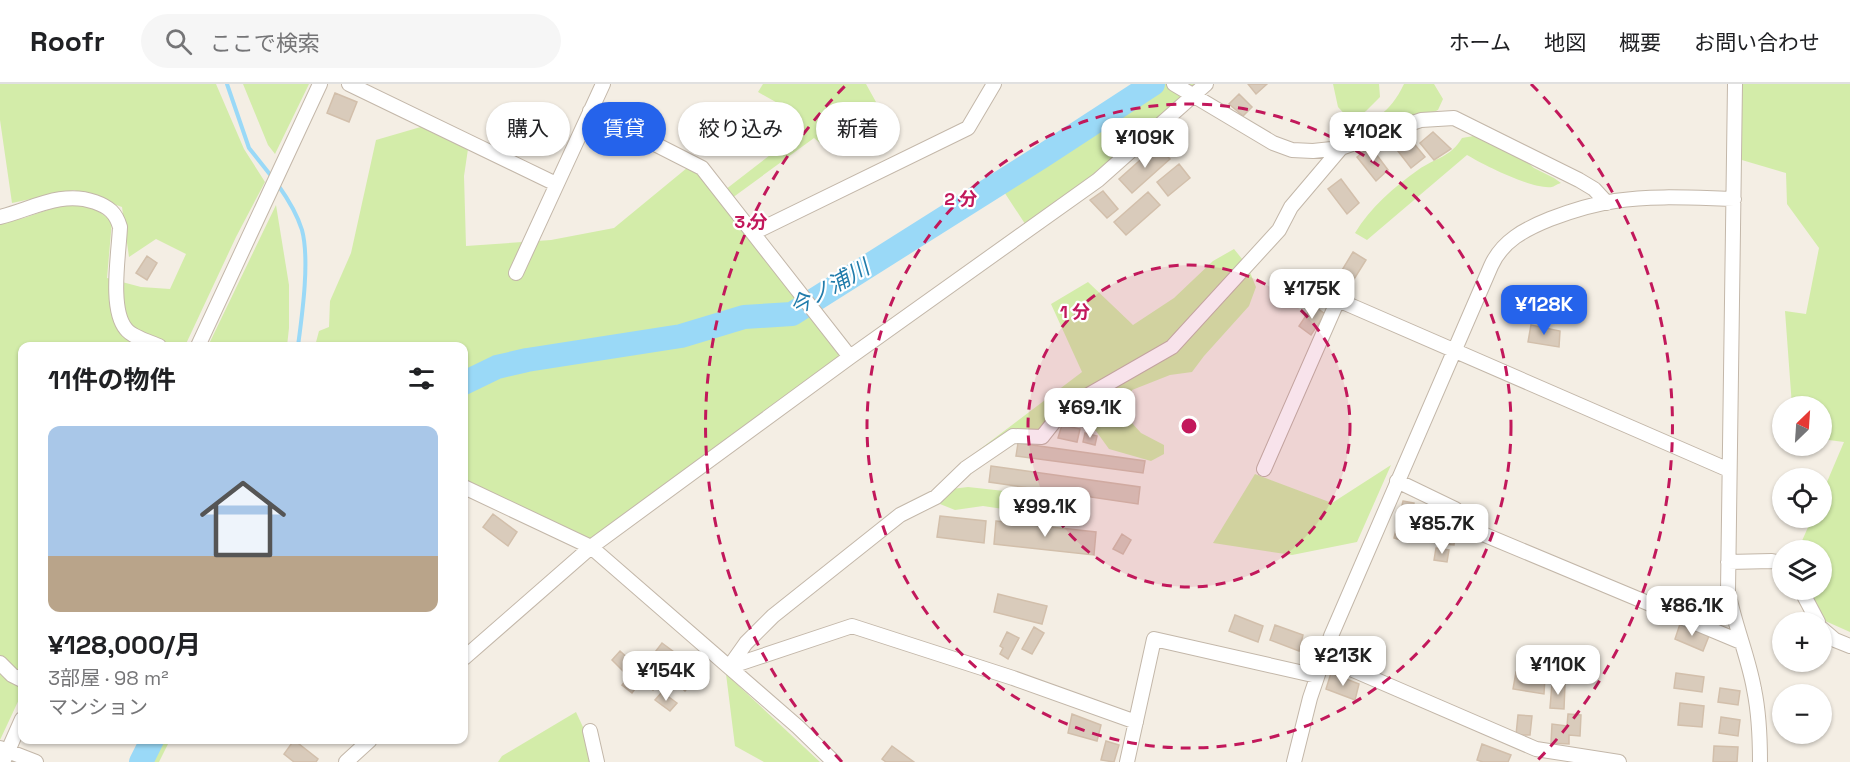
<!DOCTYPE html>
<html lang="ja">
<head>
<meta charset="utf-8">
<style>
  body { margin:0; font-family:"Space Grotesk","Noto Sans JP",sans-serif; background:#f6f6f6; color:#202124; height:100vh; display:flex; flex-direction:column; font-size:22px; white-space:nowrap }
  * { box-sizing:border-box; margin:0 }
  p { font-size:20px; color:#757577 }
  .icon { flex:none; width:33px; height:33px; fill:none; stroke:currentColor; stroke-width:2; stroke-linecap:round; stroke-linejoin:round }
  .map { position:relative; flex:1; overflow:hidden }
  .sheet { position:absolute; left:18px; top:258px; width:450px; height:402px; display:flex; flex-direction:column; background:#fff; border-radius:12px; box-shadow:0 2px 4px #0004 }
  .sheet>* { flex:none }
  .top-card { position:absolute; left:486px; top:18px; width:570px; height:54px; display:flex; gap:12px }
  .needle { width:39px; rotate:25deg }
  .tools { position:absolute; left:1772px; top:312px; display:grid; gap:12px }
  .tools a { display:grid; place-items:center; width:60px; height:60px; border-radius:50%; background:#fff; box-shadow:0 2px 4px #0004; font-size:30px }
  .price { position:absolute; translate:-50% -51px; padding:0 14px; border-radius:12px; background:#fff; color:#222; font-size:20px; line-height:39px; filter:drop-shadow(0 2px 3px #0008) }
  .price::after { content:''; position:absolute; left:50%; top:36px; width:18px; height:14px; margin-left:-9px; background:inherit; clip-path:polygon(0 0,100% 0,50% 100%) }
  .price.on { background:#2563eb; color:#fff }
  ul { padding:0; list-style:none }
  li { display:grid; align-content:center; gap:12px; height:318px; padding:0 30px }
  li+li { border-top:2px solid #e0e0e0 }
  li span { display:grid; place-items:center; height:186px; border-radius:12px; color:#555 }
  li>.icon { margin-inline-start:auto }
  span .icon { width:108px; height:108px; fill:#fffc; stroke-width:1 }
  li b { font-size:26px }
  h2 { display:flex; justify-content:space-between; align-items:center; height:72px; padding:0 30px; font-size:26px }
  .chip { padding:0 21px; border-radius:27px; background:#fff; box-shadow:0 2px 4px #0004; font-size:21px; line-height:54px }
  .chip.on { background:#2563eb; color:#fff }
  header { display:flex; align-items:center; gap:36px; box-sizing:border-box; height:84px; padding:0 30px; background:#fff; border-bottom:2px solid #e0e0e0 }
  header strong { font-size:28px }
  nav { display:flex; gap:33px; margin-inline-start:auto; font-size:21px }
  .search { width:420px; height:54px; background:#f6f6f6; display:flex; align-items:center; gap:15px; box-sizing:border-box; padding:0 21px; border-radius:33px; color:#757577; font-size:22px }
  .map>svg:first-child { display:block }
</style>
</head>
<body>
<header>
<strong>Roofr</strong>
<div class="search"><svg class="icon" aria-label="search" viewBox="0 0 24 24"><circle cx="10" cy="10" r="6"/><path d="M15 15l6 6"/></svg>ここで検索</div>
<nav><a>ホーム</a><a>地図</a><a>概要</a><a>お問い合わせ</a></nav>
</header>
<div class="map">
<svg width="1850" height="678" viewBox="0 0 1850 678">
  <rect width="100%" height="100%" fill="#f4eee4"/>
  <path fill="#d3eca9" d="M0,0H216L244,65L265,98L236,153L185,262H22V609L0,656V139L24,134L68,119L95,125L112,137L107,194L141,203L170,205L186,170L156,155L129,173L122,123L74,106L12,119L0,36Z
    M243,0H309L275,70L268,61Z
    M763,0H866L876,18L826,64L814,54L728,117L721,109L783,61L797,30L758,8Z
    M1134,0H1206L1029,146L995,94L1075,43Z
    M1333,0H1379L1380,13L1366,27L1351,37L1338,23Z
    M1404,0H1434L1443,15L1438,26L1403,43L1358,52L1345,48C1375,35 1389,31 1404,0Z
    M1736,0H1850V548L1814,532L1801,506H1821V466H1798L1812,434H1821V412L1844,358L1821,355V322H1792L1785,227L1806,230L1819,164L1787,120L1786,89L1735,74Z
    M431,40L468,65L464,92L466,162L551,156L614,144L693,79L850,273L591,463L464,403V262H315L319,247L329,243L330,217L351,169L376,56Z
    M1485,50L1505,59L1534,84L1554,94L1561,99C1559,99 1553,103 1552,103C1533,106 1484,81 1467,71L1367,156L1355,149C1370,124 1394,103 1418,86C1435,74 1451,73 1462,54Z
    M276,121L289,201V244L287,262H208Z
    M1234,165L1247,181L1256,203L1249,222L1204,272L1192,288L1170,291L1132,306V339L1141,349L1164,361V370L1151,377L1109,365L1096,347L1056,335L1036,348L967,375L1082,288L1051,220L1088,198L1133,241L1174,214L1213,177Z
    M1391,381L1357,458L1292,471L1213,459L1255,390L1332,419Z
    M968,403L1084,416L1074,432L1037,430L983,422L955,426L930,416L943,406Z
    M726,590L820,678H764L735,662Z
    M576,628L595,669L594,678H498L502,672Z
    M147,656H170L159,678H137Z"/>
  <g fill="none" stroke-linecap="round" stroke-linejoin="round">
    <path stroke="#9ad9f7" stroke-width="4" d="M227,0L249,64L272,93
      M278,101C288,115 297,130 302,146C310,176 302,232 298,262"/>
    <path stroke="#9ad9f7" stroke-width="24" d="M464,299L497,283L527,276L681,252L744,233L792,230L1041,73L1153,0
      M141,678L152,656"/>
  </g>
  <path fill="#d9cbbb" stroke="#d2bfab" stroke-width="1.5" d="M1248,0H1267L1256,10Z
    M335,9L357,18L349,38L327,29Z
    M1239,10L1252,23L1243,32L1229,20Z
    M1433,48L1451,65L1434,76L1420,59Z
    M1411,56L1425,73L1411,84L1398,67Z
    M1157,61L1170,75L1132,109L1119,95Z
    M1370,62L1388,86L1376,97L1357,73Z
    M1179,80L1190,94L1168,112L1157,98Z
    M1341,95L1359,119L1347,130L1328,105Z
    M1103,107L1118,125L1107,134L1090,116Z
    M1148,108L1160,121L1126,151L1114,138Z
    M1353,168L1366,176L1346,208L1333,201Z
    M147,172L157,179L147,196L136,189Z
    M1313,221L1325,230L1311,251L1299,242Z
    M1531,241L1560,247L1559,263L1528,258Z
    M1062,341L1080,345L1077,358L1058,354Z
    M1085,349L1097,352L1095,361L1083,358Z
    M1018,359L1145,377L1143,389L1016,372Z
    M991,382L1140,403L1138,420L989,398Z
    M1403,417L1414,419L1404,457L1394,454Z
    M493,430L517,448L508,462L483,443Z
    M1414,431L1443,436L1442,453L1411,448Z
    M940,432L986,437L984,459L937,453Z
    M996,437L1096,448L1094,471L994,460Z
    M1445,448L1455,450L1454,461L1444,460Z
    M1122,450L1131,456L1123,470L1113,465Z
    M1436,464L1449,466L1447,478L1434,476Z
    M998,510L1047,522L1042,540L994,528Z
    M1235,531L1263,542L1258,558L1229,547Z
    M1680,540L1709,552L1703,567L1675,555Z
    M1275,541L1303,551L1299,567L1270,556Z
    M1034,543L1044,549L1032,570L1022,565Z
    M1007,548L1019,554L1008,575L1000,570L1003,564L1000,562Z
    M662,559L686,577L677,591L652,572Z
    M620,567L634,580L625,589L612,576Z
    M696,574L706,582L685,607L676,599Z
    M646,587L660,599L653,606L639,595Z
    M1516,588L1545,593L1544,610L1513,605Z
    M1331,589L1359,600L1355,616L1326,605Z
    M1676,589L1704,593L1702,608L1674,604Z
    M628,593L638,601L632,609L622,601Z
    M1552,599L1565,600L1564,625L1550,624Z
    M1720,604L1740,607L1738,621L1718,618Z
    M662,608L677,619L670,627L655,616Z
    M1680,619L1704,622L1702,643L1678,641Z
    M1072,630L1101,641L1097,657L1068,649Z
    M1568,630L1581,631L1580,652L1569,651V660L1551,659L1552,640L1567,642Z
    M1518,631L1532,632L1530,651H1516Z
    M1721,633L1740,636L1738,652L1719,649Z
    M294,656L318,675L316,678H294L284,670Z
    M1106,657L1119,661L1114,678L1101,676Z
    M1482,660L1511,671L1508,678H1483L1477,676Z
    M892,662L914,678H886L882,675Z
    M1714,662L1738,663L1737,678H1713Z"/>
  <g fill="none" stroke-linecap="round" stroke-linejoin="round">
    <g stroke="#c3b7a9" stroke-width="16">
      <path id="minor" d="M349,0L556,100
        M1174,0L1273,59L1292,66L1313,67L1341,64L1421,36L1454,34L1579,96L1594,105L1607,119
        M1735,0L1728,507C1734,540 1748,571 1754,605C1759,629 1760,653 1760,678
        M590,27L702,84L850,273
        M0,133C32,125 62,106 95,118C109,123 116,129 120,143C119,169 109,225 126,245C132,253 150,258 159,262
        M753,149L968,44L994,0
        M516,189L603,0
        M198,262L320,0
        M1264,385L1338,216L1729,386
        M1397,397L1455,425L1454,438L1741,558
        M464,403L591,463L798,643L834,678
        M1728,478L1772,477L1782,479
        M1801,506L1818,538
        M1821,544L1835,556L1850,562
        M1323,573L1536,665L1619,678
        M464,574L591,463L850,273L1098,96L1206,0
        M0,579L12,591L22,596
        M729,583L746,559L773,532L900,431L936,413L966,384L1013,352L1042,353L1064,325L1172,263L1279,146L1291,123L1341,64
        M729,583L852,542L1013,594L1136,638
        M590,647L597,678
        M0,664L36,678
        M3,678L22,635
        M346,678L370,656
        M1127,678L1154,555L1317,592
        M1294,678L1310,614L1331,552L1491,182C1502,157 1525,145 1550,135C1571,127 1593,120 1615,117C1654,111 1695,114 1734,115"/>
    </g>
    <use href="#minor" stroke="#fff" stroke-width="14"/>
  </g>
  <circle cx="1189" cy="342" r="161" fill="#c2185b" fill-opacity=".12"/>
  <g fill="none" stroke="#c2185b" stroke-width="3" stroke-dasharray="10 8">
    <circle cx="1189" cy="342" r="161"/>
    <circle cx="1189" cy="342" r="322"/>
    <path d="M842 678A483 483 0 0 1 847 0M1531 0A483 483 0 0 1 1536 678"/>
  </g>
  <g text-anchor="middle" dominant-baseline="central" stroke-width="4.5" stroke-linejoin="round" paint-order="stroke">
    <g font-size="22" font-style="italic" fill="#217cab" stroke="#fff">
      <text transform="translate(829 203) rotate(-30)">今ノ浦川</text>
    </g>
  </g>
  <circle cx="1189" cy="342" r="9" fill="#c2185b" stroke="#fff" stroke-width="3"/>
  <g font-size="18" text-anchor="middle" font-weight="bold" fill="#c2185b" stroke="#fff" stroke-width="4.5" stroke-linejoin="round" paint-order="stroke">
    <text x="961" y="121">2 分</text>
    <text x="751" y="144">3 分</text>
    <text x="1075" y="234">1 分</text>
  </g>
</svg>
<div class="tools">
<a><svg class="needle" viewBox="-14 -14 28 28"><path d="M0-13l5 13h-10z" fill="#e53935"/><path d="M0 13l5-13h-10z" fill="#757577"/></svg></a>
<a><svg class="icon" aria-label="locate" viewBox="0 0 24 24"><circle cx="12" cy="12" r="6"/><path d="M12 2v4M12 18v4M2 12h4M18 12h4"/></svg></a>
<a><svg class="icon" aria-label="layers" viewBox="0 0 24 24"><path d="M12 4l9 5-9 5-9-5zM3 14l9 5 9-5"/></svg></a>
<a>+</a>
<a>−</a>
</div>
<b class="price" style="left:1373px;top:79px">¥102K</b>
<b class="price" style="left:1145px;top:85px">¥109K</b>
<b class="price" style="left:1312px;top:236px">¥175K</b>
<b class="price on" style="left:1544px;top:252px">¥128K</b>
<b class="price" style="left:1090px;top:355px">¥69.1K</b>
<b class="price" style="left:1045px;top:454px">¥99.1K</b>
<b class="price" style="left:1442px;top:471px">¥85.7K</b>
<b class="price" style="left:1692px;top:553px">¥86.1K</b>
<b class="price" style="left:1343px;top:603px">¥213K</b>
<b class="price" style="left:1558px;top:612px">¥110K</b>
<b class="price" style="left:666px;top:618px">¥154K</b>
<div class="top-card">
<a class="chip">購入</a>
<a class="chip on">賃貸</a>
<a class="chip">絞り込み</a>
<a class="chip">新着</a>
</div>
<section class="sheet">
<h2>11件の物件<svg class="icon" aria-label="filters" viewBox="0 0 24 24"><path d="M4 7h16M4 17h16"/><circle cx="9" cy="7" r="2"/><circle cx="15" cy="17" r="2"/></svg></h2>
<ul>
<li><span style="background:linear-gradient(#a9c7e8 70%,#b9a48a 0)"><svg class="icon" aria-label="home" viewBox="0 0 24 24"><path d="M3 11l9-7 9 7M6 9v11h12V9"/></svg></span><div><b>¥128,000/月</b><p>3部屋 · 98 m²</p><p>マンション</p></div></li>
</ul>
</section>
</div>
</body>
</html>
